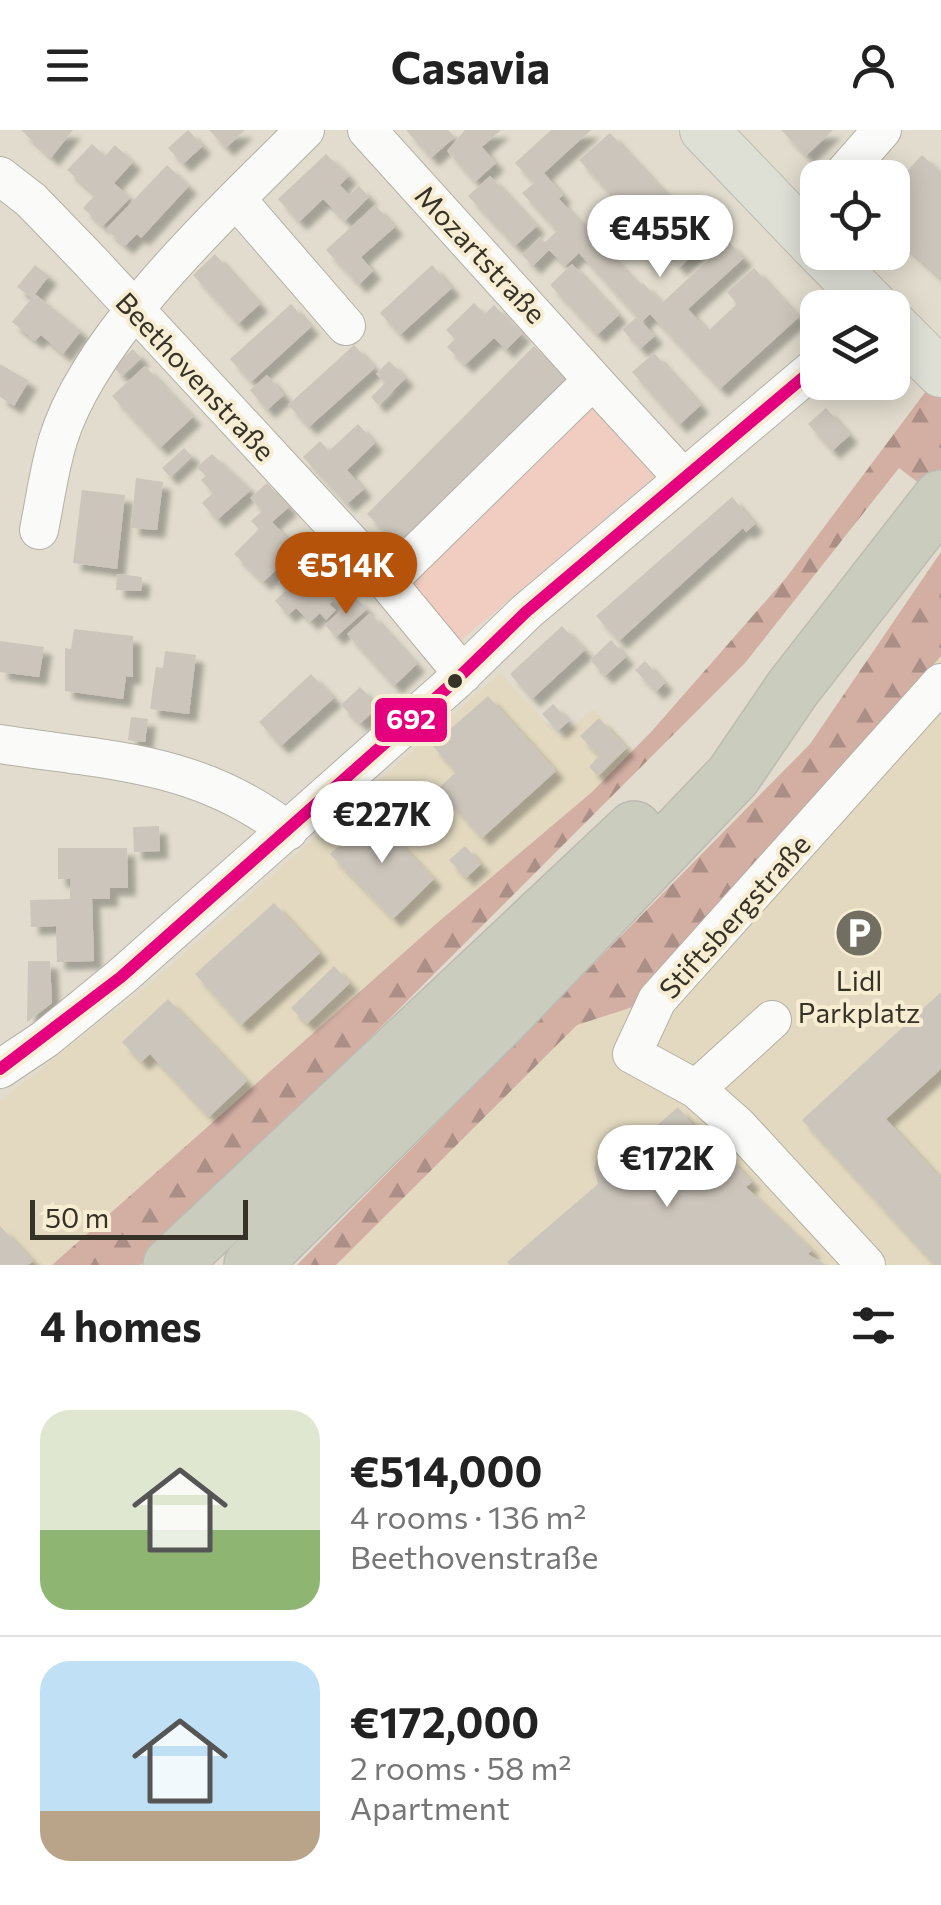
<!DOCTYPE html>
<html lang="en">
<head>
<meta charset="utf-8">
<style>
  body { margin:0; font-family:Commissioner,sans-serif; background:#f6f6f6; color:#222; height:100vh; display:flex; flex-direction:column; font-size:38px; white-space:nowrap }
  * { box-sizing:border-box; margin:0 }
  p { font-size:32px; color:#767676 }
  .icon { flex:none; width:55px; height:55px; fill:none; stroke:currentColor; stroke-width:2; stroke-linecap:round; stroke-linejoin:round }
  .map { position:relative; height:1135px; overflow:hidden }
  .side { display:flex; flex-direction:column; background:#fff; flex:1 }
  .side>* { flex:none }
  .tools { position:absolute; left:800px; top:30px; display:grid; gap:20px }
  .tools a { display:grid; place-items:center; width:110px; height:110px; border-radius:20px; background:#fff; box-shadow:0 5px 25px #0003; font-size:50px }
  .scale { position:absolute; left:30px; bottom:25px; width:218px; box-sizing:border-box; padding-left:10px; border:5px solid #363228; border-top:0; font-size:28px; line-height:35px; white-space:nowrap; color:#363228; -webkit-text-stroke:8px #f6edd2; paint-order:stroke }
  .price { position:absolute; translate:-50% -85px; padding:0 22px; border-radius:35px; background:#fff; color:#222; font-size:32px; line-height:65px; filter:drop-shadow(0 2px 5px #0008) }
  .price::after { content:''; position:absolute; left:50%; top:60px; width:30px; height:22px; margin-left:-15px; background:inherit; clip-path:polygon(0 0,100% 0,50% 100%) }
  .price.selected { background:#b45309; color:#fff }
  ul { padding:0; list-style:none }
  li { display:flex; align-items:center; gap:30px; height:250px; padding:0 40px }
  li+li { border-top:2px solid #e0e0e0 }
  li span { display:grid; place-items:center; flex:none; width:280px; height:200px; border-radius:30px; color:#555 }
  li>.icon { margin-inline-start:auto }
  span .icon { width:120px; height:120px; fill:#fffc; stroke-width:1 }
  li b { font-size:42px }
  h2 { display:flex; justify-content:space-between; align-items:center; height:120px; padding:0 40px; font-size:42px }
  header { display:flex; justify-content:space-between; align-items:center; height:130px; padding:0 40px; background:#fff; font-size:45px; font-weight:700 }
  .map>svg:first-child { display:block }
</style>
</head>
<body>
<header><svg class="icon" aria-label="menu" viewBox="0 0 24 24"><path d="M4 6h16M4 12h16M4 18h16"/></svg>Casavia<svg class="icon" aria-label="person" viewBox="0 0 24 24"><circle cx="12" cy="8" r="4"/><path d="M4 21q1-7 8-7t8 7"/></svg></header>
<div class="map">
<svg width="941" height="1135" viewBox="0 0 941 1135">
  <defs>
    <pattern id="forest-firs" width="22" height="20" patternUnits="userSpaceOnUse" patternTransform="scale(2.5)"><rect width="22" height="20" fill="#d2aea3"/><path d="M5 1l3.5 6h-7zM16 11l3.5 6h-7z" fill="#ab8e85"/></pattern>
    <filter id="shadow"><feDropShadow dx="8" dy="8" stdDeviation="2.5" flood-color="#0004"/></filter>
  </defs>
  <rect width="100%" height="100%" fill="#e1dccd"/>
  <path fill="#e3d9c0" d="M941,526V1135H336L577,895L639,875Z
    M500,543L560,607L593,579L633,620L592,662L436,794L52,1135H0V971L153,851Z"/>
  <path fill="#f0ccc1" d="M587,272L654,347L460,511L405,449Z"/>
  <path fill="url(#forest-firs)" d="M941,241V370L899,338L745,533L153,1125L140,1135H52L436,794L592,662L651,602L786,448Z
    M941,422V526L639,875L577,895L336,1135H297L810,614Z"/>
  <path fill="#ccc5bb" filter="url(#shadow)" d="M21,0H73L51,28Z
    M188,0L203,16L183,34L168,18Z
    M209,0H245L226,18Z
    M406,0H448L455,7L431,28Z
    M465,0H501L482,17L496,33L475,52L447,21Z
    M551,0H591L544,43L563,65L559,69L640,156L643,153L662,173L728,111L744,128L688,179L708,201L737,174L727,162L754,138L799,187L720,259L650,184L642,192L655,206L640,219L622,199L637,187L579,123L565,136L549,120L533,136L522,125L540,107L545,112L557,101L522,63L534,53L515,33Z
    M781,0H833L806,26Z
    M610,3L709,110L679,138L579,30Z
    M92,14L105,26L115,15L133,32L114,53L130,68L103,96L83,78L95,65L67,40Z
    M326,24L349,46L340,55L349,65L359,56L369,67L345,91L323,69L299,92L278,69Z
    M922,25L941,42V148L892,105V57Z
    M167,35L189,56L141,108L137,104L125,116L106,99Z
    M490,46L537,96L515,116L468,66Z
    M375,75L395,97L361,127L373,141L359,155L326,120Z
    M215,124L260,174L238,194L193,145Z
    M572,134L619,185L597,205L550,155Z
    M35,135L49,146L35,164L81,201L63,224L41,205L35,211L12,192L32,168L17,157Z
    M432,135L452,158L400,205L380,183Z
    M474,173L485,184L494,175L522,204L506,220L494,208L465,235L447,217L455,209L446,200Z
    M291,174L311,197L251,252L230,229Z
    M354,215L375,238L309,297L288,275Z
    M534,216L566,248L399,415L367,384Z
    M133,219L141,228L122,246L113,237Z
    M654,223L701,275L679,295L632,242Z
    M389,231L406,248L378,275L371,267L385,253L376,244Z
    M0,234L29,251L14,276L0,267Z
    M145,236L193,287L160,318L112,266Z
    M267,245L284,265L267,280L250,260Z
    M826,278L850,305L832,321L808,294Z
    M358,294L375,313L347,340L364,359L347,374L303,327L320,311L329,321Z
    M184,318L192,326L170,347L162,338Z
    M212,324L251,360L217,390L202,373L213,363L201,350L206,346L197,337Z
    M136,348L163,352L157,400L131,398Z
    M267,353L289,377L272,392L298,420L263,452L234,424L259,399L251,391L262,381L250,368Z
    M82,360L125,365L117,439L73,433Z
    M732,367L755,394L746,402L743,398L619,511L596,486Z
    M312,419L323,431L308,445L333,471L329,474L336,480L326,490L320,483L310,492L296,478L288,485L275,471L286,460L278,452Z
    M117,444L142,447L141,461L116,460Z
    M355,467L367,479L336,507L325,495Z
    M370,483L417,534L394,556L347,504Z
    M562,496L585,520L532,569L510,544Z
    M74,499L133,506V547L126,546L123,569L65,561V518L71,519Z
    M611,510L626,527L605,546L590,530Z
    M0,511L44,517L39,547L0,542Z
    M165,521L196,525L189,584L150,579L156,537L163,538Z
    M645,531L665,553L656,562L635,540Z
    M311,544L334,568L281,616L259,592Z
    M360,557L379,576L360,594L341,575Z
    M488,566L556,641L482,708L438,659L456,642L432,615Z
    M553,574L569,591L558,601L542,584Z
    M131,587L148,589L145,612L128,610Z
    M599,588L627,618L598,646L589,637L599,626L580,606Z
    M372,684L434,749L393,789L330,724Z
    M159,696L160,721L134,722L133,697Z
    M465,716L481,734L466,748L449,730Z
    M58,718H127L128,758H110V769H92L94,831L57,832L56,796L31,797L30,770L70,769V749H58Z
    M274,773L320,823L241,895L195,844Z
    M28,831H50L52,873L27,892Z
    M334,836L350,853L307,894L291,878Z
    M941,862V939L886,989L941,1049V1135H935L802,990Z
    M168,869L247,951L209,987L150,924L141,932L122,912Z
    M678,977L723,1031L728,1026L752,1052L746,1057L812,1120L808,1124L826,1135H510L507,1132L598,1054L594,1039L601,1017L617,1003L654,998Z
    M0,1096L33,1131L28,1135H0Z"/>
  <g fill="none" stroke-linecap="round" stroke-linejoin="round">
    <g stroke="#b4b0a5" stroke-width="40">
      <path id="minor" d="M367,0L593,250
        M0,46L31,70L91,132L387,452
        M840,48L882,0
        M237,70L346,196
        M39,400C45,371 49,339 58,310C91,202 226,80 305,0
        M463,544L387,452L593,250L683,348
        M0,614C108,631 199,631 288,701
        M0,939L45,909L121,847L455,551L526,482L818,235
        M696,959L772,890
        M866,1135L737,995L696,959L632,924L657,870L941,553"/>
    </g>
    <g stroke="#bdbab2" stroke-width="50">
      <path id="major" d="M704,0L818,119
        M821,122L876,178
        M892,194L941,243"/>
    </g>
    <g stroke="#bdbab2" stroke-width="58">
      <path id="highway" d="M171,1135L634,699
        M252,1135L499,891L733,646L793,558L941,368"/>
    </g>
    <use href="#minor" stroke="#fafaf8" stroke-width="38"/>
    <use href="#major" stroke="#dedfd5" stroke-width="48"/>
    <use href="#highway" stroke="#cacdbe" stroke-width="55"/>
    <g stroke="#f6edd2" stroke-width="20">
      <path id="bus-1" d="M0,939L121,847L455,551L526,482L818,235"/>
    </g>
    <use href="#bus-1" stroke="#e5007d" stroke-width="12"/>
  </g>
  <defs>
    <g id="parking-disc" transform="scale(2.5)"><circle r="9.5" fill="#726e62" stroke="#f6edd2"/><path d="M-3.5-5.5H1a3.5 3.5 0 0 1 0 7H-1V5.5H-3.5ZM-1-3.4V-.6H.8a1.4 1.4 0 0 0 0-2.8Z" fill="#fff"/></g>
  </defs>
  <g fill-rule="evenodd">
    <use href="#parking-disc" x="859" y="803"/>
  </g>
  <circle fill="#363228" stroke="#f6edd2" stroke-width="4" cx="455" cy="551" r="9"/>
  <g text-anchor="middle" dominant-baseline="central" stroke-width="8" stroke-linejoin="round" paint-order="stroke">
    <g font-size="28" fill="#363228" stroke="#f6edd2">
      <text transform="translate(481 124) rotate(47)">Mozartstraße</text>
      <text transform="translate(196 246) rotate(47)">Beethovenstraße</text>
      <text transform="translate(734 786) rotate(-48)">Stiftsbergstraße</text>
    </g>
    <g font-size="28" fill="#363228" stroke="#f6edd2">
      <text x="859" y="850">Lidl<tspan x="859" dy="32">Parkplatz</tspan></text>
    </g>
  </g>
  <rect stroke="#f6edd2" stroke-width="4" x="373" y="566" width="76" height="48" rx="10" fill="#e5007d"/>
  <g font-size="28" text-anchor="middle" font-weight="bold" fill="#fff">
    <text x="411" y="599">692</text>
  </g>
</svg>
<div class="tools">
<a><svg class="icon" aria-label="locate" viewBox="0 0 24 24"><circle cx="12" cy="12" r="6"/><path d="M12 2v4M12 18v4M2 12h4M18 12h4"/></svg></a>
<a><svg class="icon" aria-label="layers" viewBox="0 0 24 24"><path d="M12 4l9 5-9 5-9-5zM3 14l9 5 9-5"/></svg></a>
</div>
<div class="scale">50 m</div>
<b class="price" style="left:660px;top:150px">€455K</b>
<b class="price selected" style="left:346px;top:487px">€514K</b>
<b class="price" style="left:382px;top:736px">€227K</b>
<b class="price" style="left:667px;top:1080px">€172K</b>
</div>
<section class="side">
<h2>4 homes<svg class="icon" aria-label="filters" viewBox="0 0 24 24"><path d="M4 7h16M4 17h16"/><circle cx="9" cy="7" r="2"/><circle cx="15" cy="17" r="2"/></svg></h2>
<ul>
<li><span style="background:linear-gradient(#dfe7d0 60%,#8fb573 0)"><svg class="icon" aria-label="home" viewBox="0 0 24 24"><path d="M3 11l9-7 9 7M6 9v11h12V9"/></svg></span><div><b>€514,000</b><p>4 rooms · 136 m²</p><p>Beethovenstraße</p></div></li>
<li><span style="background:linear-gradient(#bfe0f5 75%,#b9a48a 0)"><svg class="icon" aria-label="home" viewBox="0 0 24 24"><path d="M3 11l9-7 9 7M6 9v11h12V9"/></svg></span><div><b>€172,000</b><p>2 rooms · 58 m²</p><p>Apartment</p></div></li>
</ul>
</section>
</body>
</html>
